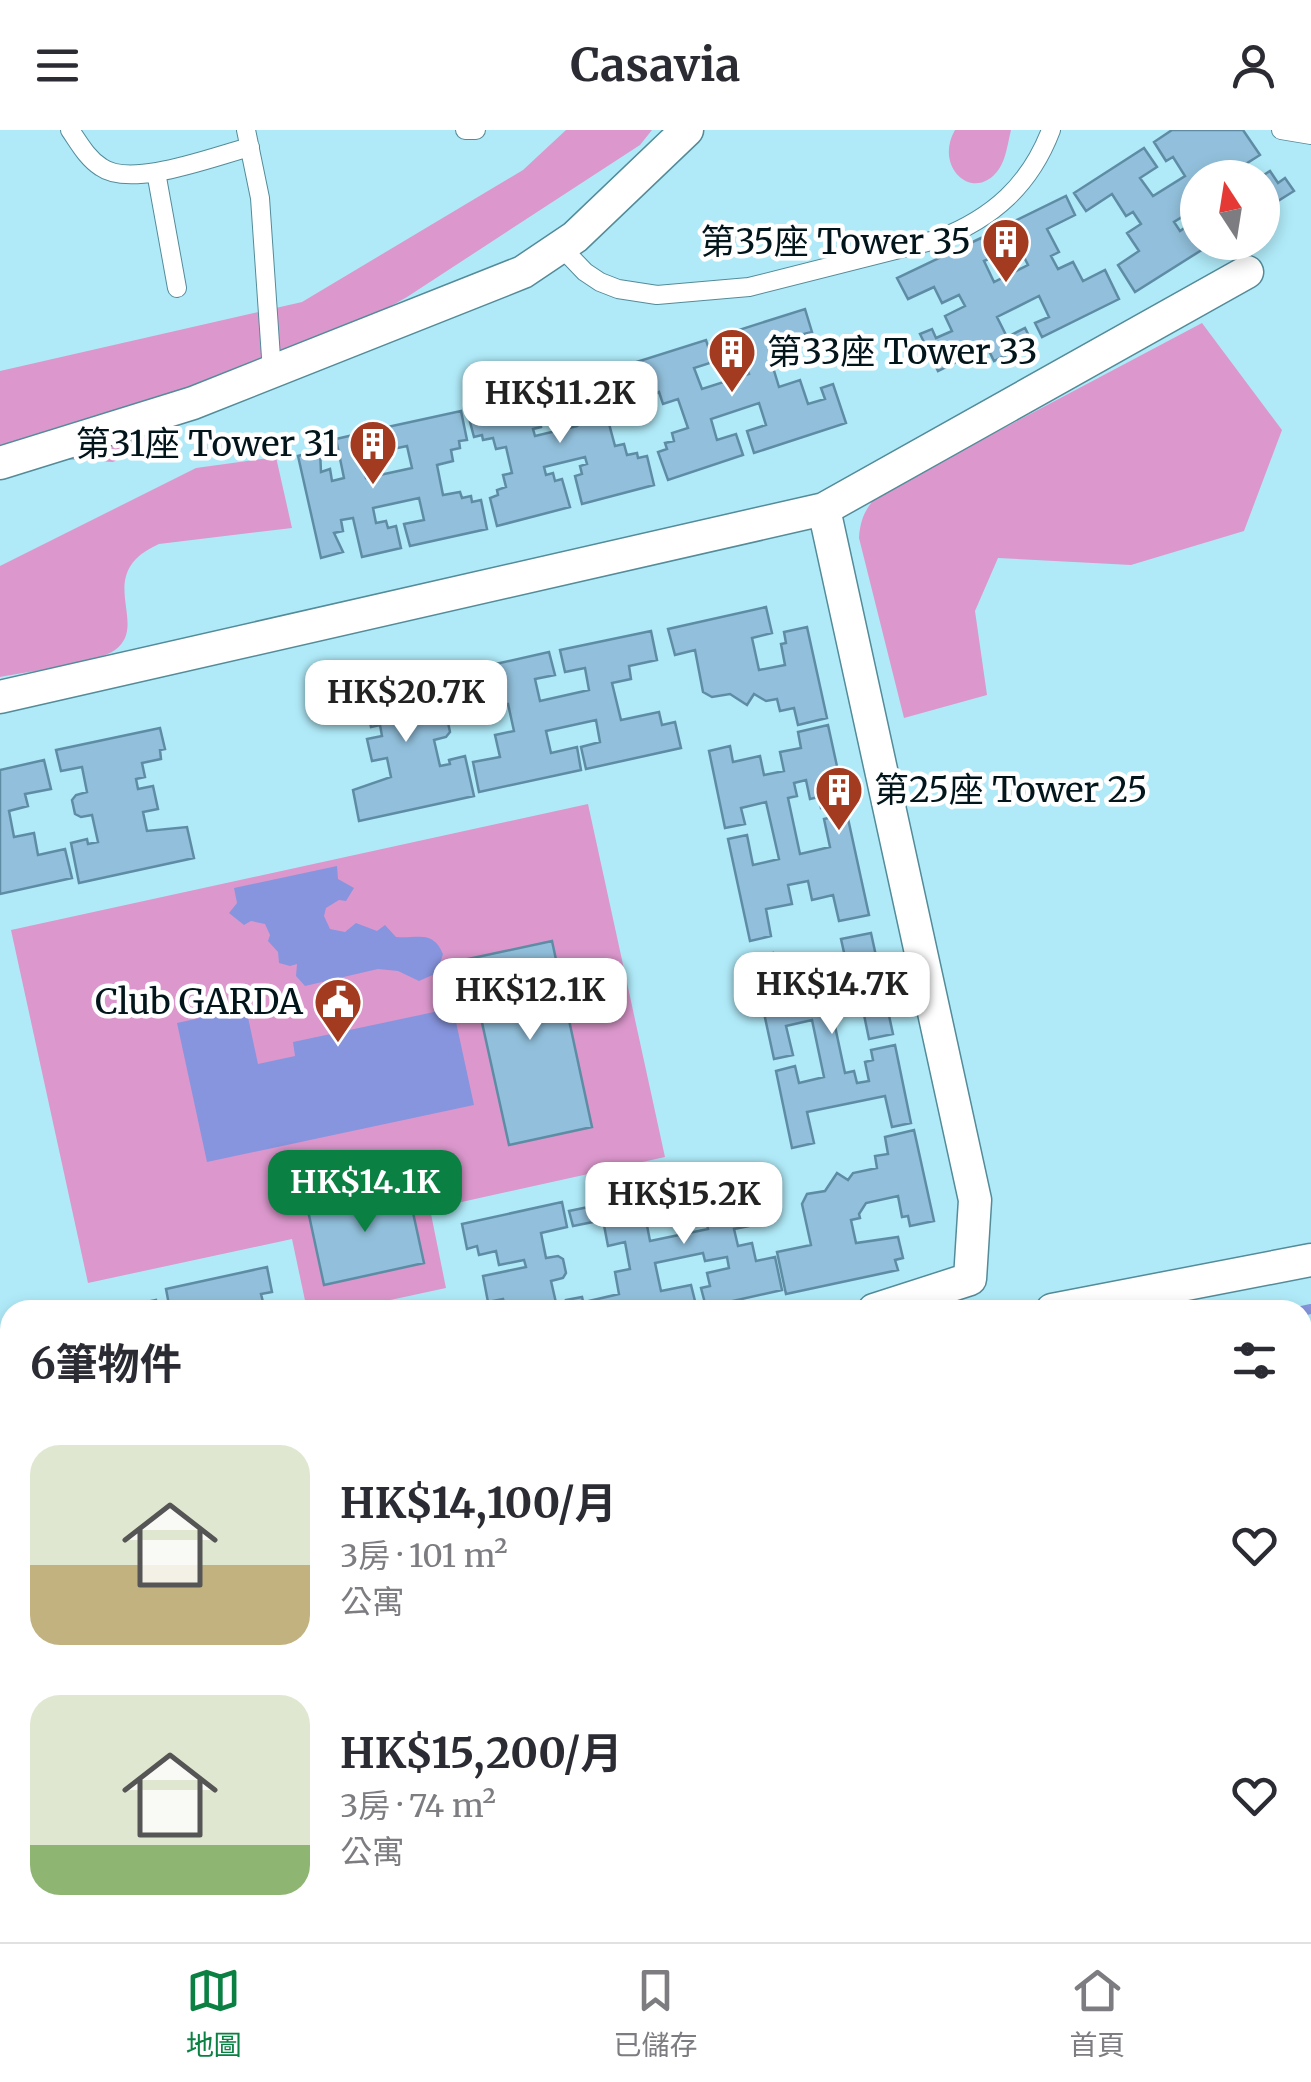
<!DOCTYPE html>
<html lang="zh-TW">
<head>
<meta charset="utf-8">
<style>
  body { margin:0; font-family:Merriweather,"Noto Sans TC",serif; background:#f2f2f3; color:#2b2b33; height:100vh; display:flex; flex-direction:column; font-size:38px; white-space:nowrap }
  * { box-sizing:border-box; margin:0 }
  p { font-size:32px; color:#7c7c81 }
  .icon { flex:none; width:55px; height:55px; fill:none; stroke:currentColor; stroke-width:2; stroke-linecap:round; stroke-linejoin:round }
  .map { position:relative; flex:1; overflow:hidden }
  .sheet { position:absolute; left:0px; top:1170px; width:1312px; height:642px; display:flex; flex-direction:column; background:#fff; border-radius:30px 30px 0 0; box-shadow:0 5px 15px #0003 }
  .sheet>* { flex:none }
  .needle { width:65px; rotate:348deg }
  .fabs { position:absolute; left:1180px; top:30px; display:grid; gap:20px }
  .fabs a { display:grid; place-items:center; width:100px; height:100px; border-radius:50%; background:#fff; box-shadow:0 5px 15px #0003; font-size:50px }
  .price { position:absolute; translate:-50% -85px; padding:0 22px; border-radius:20px; background:#fff; color:#222; font-size:32px; line-height:65px; filter:drop-shadow(0 2px 5px #0008) }
  .price::after { content:''; position:absolute; left:50%; top:60px; width:30px; height:22px; margin-left:-15px; background:inherit; clip-path:polygon(0 0,100% 0,50% 100%) }
  .price.active { background:#0b8043; color:#fff }
  ul { padding:0; list-style:none }
  li { display:flex; align-items:center; gap:30px; height:250px; padding:0 30px }
  li span { display:grid; place-items:center; flex:none; width:280px; height:200px; border-radius:30px; color:#555 }
  li>.icon { margin-inline-start:auto }
  span .icon { width:120px; height:120px; fill:#fffc; stroke-width:1 }
  li b { font-size:42px }
  h2 { display:flex; justify-content:space-between; align-items:center; height:120px; padding:0 30px; font-size:42px }
  header { display:flex; justify-content:space-between; align-items:center; height:130px; padding:0 30px; background:#fff; font-size:45px; font-weight:700 }
  .tab-bar { display:flex; justify-content:space-around; align-items:center; height:140px; border-top:2px solid #e1e1e2; background:#fff; font-size:28px; color:#7c7c81 }
  .tab-bar a { display:grid; justify-items:center; gap:5px }
  .tab-bar .active { color:#0b8043 }
  .map>svg:first-child { display:block }
</style>
</head>
<body>
<header><svg class="icon" aria-label="menu" viewBox="0 0 24 24"><path d="M4 6h16M4 12h16M4 18h16"/></svg>Casavia<svg class="icon" aria-label="person" viewBox="0 0 24 24"><circle cx="12" cy="8" r="4"/><path d="M4 21q1-7 8-7t8 7"/></svg></header>
<div class="map">
<svg width="1311" height="1812" viewBox="0 0 1311 1812">
  <rect width="100%" height="100%" fill="#b0eaf8"/>
  <path fill="#dc98cd" d="M566,0H652L640,15L407,167L113,332L0,326V241L302,172L523,40Z
    M955,0H1011C1008,12 1006,29 999,39C975,74 933,38 955,0Z
    M1202,193L1282,300L1244,401L1131,435L998,428L975,481L987,565L904,588L859,408C860,389 866,377 879,364Z
    M276,327L292,398L159,414C91,444 151,494 115,520C97,533 25,542 0,547V436L196,338Z
    M588,674L665,1027L430,1079L446,1158L344,1180H307L292,1109L88,1153L11,800Z"/>
  <path fill="#8795de" d="M337,736L338,749L354,758L346,771L339,770L326,778L324,786L330,799L345,802L356,793L377,801L385,795L396,807C416,809 433,799 443,824L437,843L419,851L398,841L378,839L305,856L296,846L297,834L290,836L279,833L278,822L268,811L270,805L265,794L251,791L244,795L229,783L237,773L234,758Z
    M246,878L258,934L295,926L293,912L453,878L474,975L207,1032L177,893Z"/>
  <g fill="none" stroke-linecap="round" stroke-linejoin="round">
    <path stroke="#8795de" stroke-width="10" d="M1302,1181L1311,1179
      M0,1461L10,1462"/>
  </g>
  <path fill="#92c0dc" stroke="#5f8ca5" stroke-width="2.5" d="M1172,0H1243L1260,25L1241,37L1248,48H1198V77L1174,92L1180,101L1193,92L1198,100V112L1208,116L1135,162L1118,135L1139,121L1127,103L1141,94L1133,82L1126,86L1112,64L1086,81L1074,63L1144,18L1157,37L1140,48L1153,66L1185,46L1173,27L1166,31L1154,12Z
    M1270,41L1278,53L1285,48L1294,61L1262,81V48H1259Z
    M1066,66L1075,85L1047,99L1059,122L1051,126L1058,139L1073,132L1083,151L1105,140L1119,169L1042,207L1035,193L1049,187L1039,166L997,187L1007,207L1025,198L1032,212L994,231L987,217L938,241L920,204L932,199L936,208L952,201L945,186L965,176L959,165L942,173L934,157L908,169L897,148L981,108L991,128L984,131L994,152L1028,135L1018,115L1000,124L990,103Z
    M805,179L812,202L800,205L802,211L786,216L790,228L772,234L779,257L800,250L808,274L825,269L821,258L833,254L846,293L754,323L747,301L766,295L759,273L711,289L717,310L736,304L743,325L668,350L658,322L667,319L665,313L674,311L672,303L688,298L678,269L663,274L659,262L650,266L648,260L640,262L630,234L706,210L713,232L694,238L702,259L749,244L743,223L724,229L717,207Z
    M624,237L631,265L623,268L624,273L615,276L618,287L608,290L615,316L624,314L627,325L637,323L638,328L647,326L654,355L582,374L575,346L582,344L580,336L587,334L585,327L544,337L546,345L553,343L555,351L562,349L570,377L497,396L490,368L498,365L497,360L506,357L503,345L512,343L506,317L496,319L493,308L483,310L482,305L474,307L466,277L538,259L546,287L539,289L541,297L533,299L535,306L577,296L575,288L567,290L566,282L559,284L551,255Z
    M461,281L467,310L459,311L460,318L451,320L453,331L437,335L443,365L460,362L462,368L471,366L472,372L481,370L487,399L410,416L404,394L424,390L419,368L373,378L376,393L386,391L388,398L396,396L401,418L362,427L353,388L341,390L343,401L334,403L343,422L321,428L298,326L320,320L321,342L330,339L332,351L344,348L336,309L375,300L379,322L371,324L373,330L362,333L366,348L412,338L407,316L388,320L383,298Z
    M766,477L772,503L752,508L759,540L785,535L781,514L786,513L784,502L807,497L827,588L798,595L794,578L780,581L777,569L766,571L754,564L747,575L730,564L712,567L703,562L695,520L675,525L668,499Z
    M651,501L657,530L629,536L631,549L612,553L621,590L659,582L662,595L675,592L681,618L586,639L581,617L600,612L596,590L546,601L551,623L577,617L581,640L479,662L473,632L500,627L495,605L514,601L508,574L476,581L474,569L461,572L455,543L549,522L555,545L535,549L540,571L589,560L585,538L565,542L560,520Z
    M441,536L445,557L424,562L430,587L441,585L447,588L450,602L446,607L434,610L440,636L450,634L449,630L465,626L474,666L359,691L353,660L391,647L387,628L372,631L367,609L382,606L380,595L371,597L368,583L348,587L347,579L341,580L337,559Z
    M828,595L845,673L821,678L819,667L810,669L806,650L794,653L797,666L788,668L800,724L830,717L824,689L847,684L869,785L839,791L833,765L812,770L808,751L788,755L792,774L766,779L771,806L750,811L728,709L747,705L753,735L779,729L766,672L741,678L745,694L725,698L709,621L730,616L733,632L760,626L764,645L784,641L780,622L801,618L798,602Z
    M160,598L165,619L160,620L161,629L142,633L145,647L136,649L138,659L153,656L158,679L143,682L147,701L187,697L194,728L79,753L71,713L87,709L88,714L98,712L92,685L81,687L75,684L72,670L76,665L87,662L82,637L61,641L56,620Z
    M44,630L51,659L25,664L28,676L9,681L14,707L34,703L38,725L65,719L72,748L0,764V640Z
    M871,803L893,904L869,909L863,880L833,887L845,943L854,941L857,953L869,951L865,932L873,930L871,920L895,915L911,993L892,997L885,966L807,982L814,1013L792,1018L776,941L795,936L799,953L824,947L812,890L786,896L793,925L774,929L752,828L773,823L779,850L805,844L810,863L830,859L826,840L847,836L841,809Z
    M552,811L592,997L509,1015L468,829Z
    M914,1000L934,1091L910,1096L908,1086L902,1087L898,1066L866,1073L859,1084L860,1088L851,1090L856,1113L898,1107L903,1128L895,1130L898,1140L786,1164L777,1122L811,1115L802,1074L807,1064L825,1061L837,1043L848,1050L853,1043L877,1038L875,1026L888,1024L885,1007Z
    M756,1041L761,1063L743,1067L749,1096L734,1099L738,1116L752,1113L756,1131L775,1127L782,1160L706,1177L701,1158L710,1156L707,1143L729,1138L727,1127L705,1131L703,1123L655,1133L661,1161L691,1155L697,1179L591,1180L589,1171L619,1164L615,1142L630,1139L625,1112L608,1116L603,1090L573,1096L569,1081L671,1060L675,1078L645,1085L650,1111L708,1099L702,1073L684,1076L680,1058Z
    M407,1055L424,1133L324,1155L307,1076Z
    M562,1072L567,1097L541,1103L546,1128L558,1126L563,1129L566,1143L563,1148L551,1151L557,1177L567,1175L566,1170L582,1167L585,1180H506L503,1169L488,1172L483,1146L526,1137L524,1130L499,1135L496,1121L479,1125L477,1116L467,1119L462,1094Z
    M267,1137L272,1162L261,1164L263,1172L246,1176L247,1180H198V1177L170,1180L166,1159Z
    M156,1170L158,1180H108Z
    M10,1201V1248L5,1225L0,1226V1204Z
    M10,1291V1326L8,1327L1,1293Z"/>
  <g fill="none" stroke-linecap="round" stroke-linejoin="round">
    <g stroke="#538b99" stroke-width="20">
      <path id="lane" d="M70,0C79,13 87,28 101,37C131,59 215,26 250,17
        M246,0L260,68L272,242
        M465,0H476
        M1281,0L1311,5
        M156,42L177,158
        M561,117L585,142L600,152L618,159L657,165L749,157L939,109C993,88 1030,55 1051,0
        M1302,1496L1311,1493
        M1302,1729L1311,1728
        M1255,1802L1261,1812
        M30,1812L35,1802"/>
    </g>
    <g stroke="#538b99" stroke-width="35">
      <path id="street" d="M0,333L193,273L523,142L575,107L687,0
        M824,379L975,1070L970,1149L874,1180
        M0,567L824,379L1247,142
        M1052,1180L1311,1130
        M0,1367L10,1365
        M0,1405L10,1403
        M0,1592L10,1609
        M205,1802L250,1812
        M1164,1802L1165,1812
        M371,1812L401,1802"/>
    </g>
    <use href="#lane" stroke="#fff" stroke-width="18"/>
    <use href="#street" stroke="#fff" stroke-width="32"/>
  </g>
  <defs>
    <g id="building-pin" transform="scale(2.5)"><path d="M0 17L-7.5 6A9.5 9.5 0 1 1 7.5 6Z" fill="#a33b21" stroke="#fff"/><path d="M-4-6H4V6H1V3H-1V6H-4ZM-2.5-4.3h1.7v1.8h-1.7ZM.8-4.3h1.7v1.8H.8ZM-2.5-1h1.7V.8h-1.7ZM.8-1h1.7V.8H.8Z" fill="#fff"/></g>
    <g id="civic-pin" transform="scale(2.5)"><path d="M0 17L-7.5 6A9.5 9.5 0 1 1 7.5 6Z" fill="#a33b21" stroke="#fff"/><path d="M-.6-6.5H3V-4.5H.6V-3L4-1V1h2V6H-6V1h2V-1L-.6-3ZM-1.2 2.5V6h2.4V2.5Z" fill="#fff"/></g>
  </defs>
  <g fill-rule="evenodd">
    <use href="#building-pin" x="1006" y="112"/>
    <use href="#building-pin" x="732" y="222"/>
    <use href="#building-pin" x="373" y="314"/>
    <use href="#building-pin" x="839" y="660"/>
    <use href="#civic-pin" x="338" y="872"/>
  </g>
  <g text-anchor="middle" dominant-baseline="central" stroke-width="9" stroke-linejoin="round" paint-order="stroke">
    <g font-size="35" fill="#01151b" stroke="#fff" text-anchor="end">
      <text x="971" y="112">第35座 Tower 35</text>
      <text x="767" y="222" text-anchor="start">第33座 Tower 33</text>
      <text x="338" y="314">第31座 Tower 31</text>
      <text x="874" y="660" text-anchor="start">第25座 Tower 25</text>
      <text x="303" y="872">Club GARDA</text>
    </g>
  </g>
</svg>
<div class="fabs">
<a><svg class="needle" viewBox="-14 -14 28 28"><path d="M0-13l5 13h-10z" fill="#e53935"/><path d="M0 13l5-13h-10z" fill="#7c7c81"/></svg></a>
</div>
<b class="price" style="left:560px;top:316px">HK$11.2K</b>
<b class="price" style="left:406px;top:615px">HK$20.7K</b>
<b class="price" style="left:832px;top:907px">HK$14.7K</b>
<b class="price" style="left:530px;top:913px">HK$12.1K</b>
<b class="price active" style="left:365px;top:1105px">HK$14.1K</b>
<b class="price" style="left:684px;top:1117px">HK$15.2K</b>
<section class="sheet">
<h2>6筆物件<svg class="icon" aria-label="filters" viewBox="0 0 24 24"><path d="M4 7h16M4 17h16"/><circle cx="9" cy="7" r="2"/><circle cx="15" cy="17" r="2"/></svg></h2>
<ul>
<li><span style="background:linear-gradient(#dfe7d0 60%,#c2b280 0)"><svg class="icon" aria-label="home" viewBox="0 0 24 24"><path d="M3 11l9-7 9 7M6 9v11h12V9"/></svg></span><div><b>HK$14,100/月</b><p>3房 · 101 m²</p><p>公寓</p></div><svg class="icon" aria-label="heart" viewBox="0 0 24 24"><path d="M12 20l-8-8c-3-5 5-10 8-4 3-6 11-1 8 4z"/></svg></li>
<li><span style="background:linear-gradient(#dfe7d0 75%,#8fb573 0)"><svg class="icon" aria-label="home" viewBox="0 0 24 24"><path d="M3 11l9-7 9 7M6 9v11h12V9"/></svg></span><div><b>HK$15,200/月</b><p>3房 · 74 m²</p><p>公寓</p></div><svg class="icon" aria-label="heart" viewBox="0 0 24 24"><path d="M12 20l-8-8c-3-5 5-10 8-4 3-6 11-1 8 4z"/></svg></li>
</ul>
</section>
</div>
<nav class="tab-bar">
<a class="active"><svg class="icon" aria-label="map" viewBox="0 0 24 24"><path d="M3 6l6-2 6 2 6-2v14l-6 2-6-2-6 2zM9 4v14M15 6v14"/></svg>地圖</a>
<a><svg class="icon" aria-label="saved" viewBox="0 0 24 24"><path d="M7 4h10v16l-5-4-5 4z"/></svg>已儲存</a>
<a><svg class="icon" aria-label="home" viewBox="0 0 24 24"><path d="M3 11l9-7 9 7M6 9v11h12V9"/></svg>首頁</a>
</nav>
</body>
</html>
